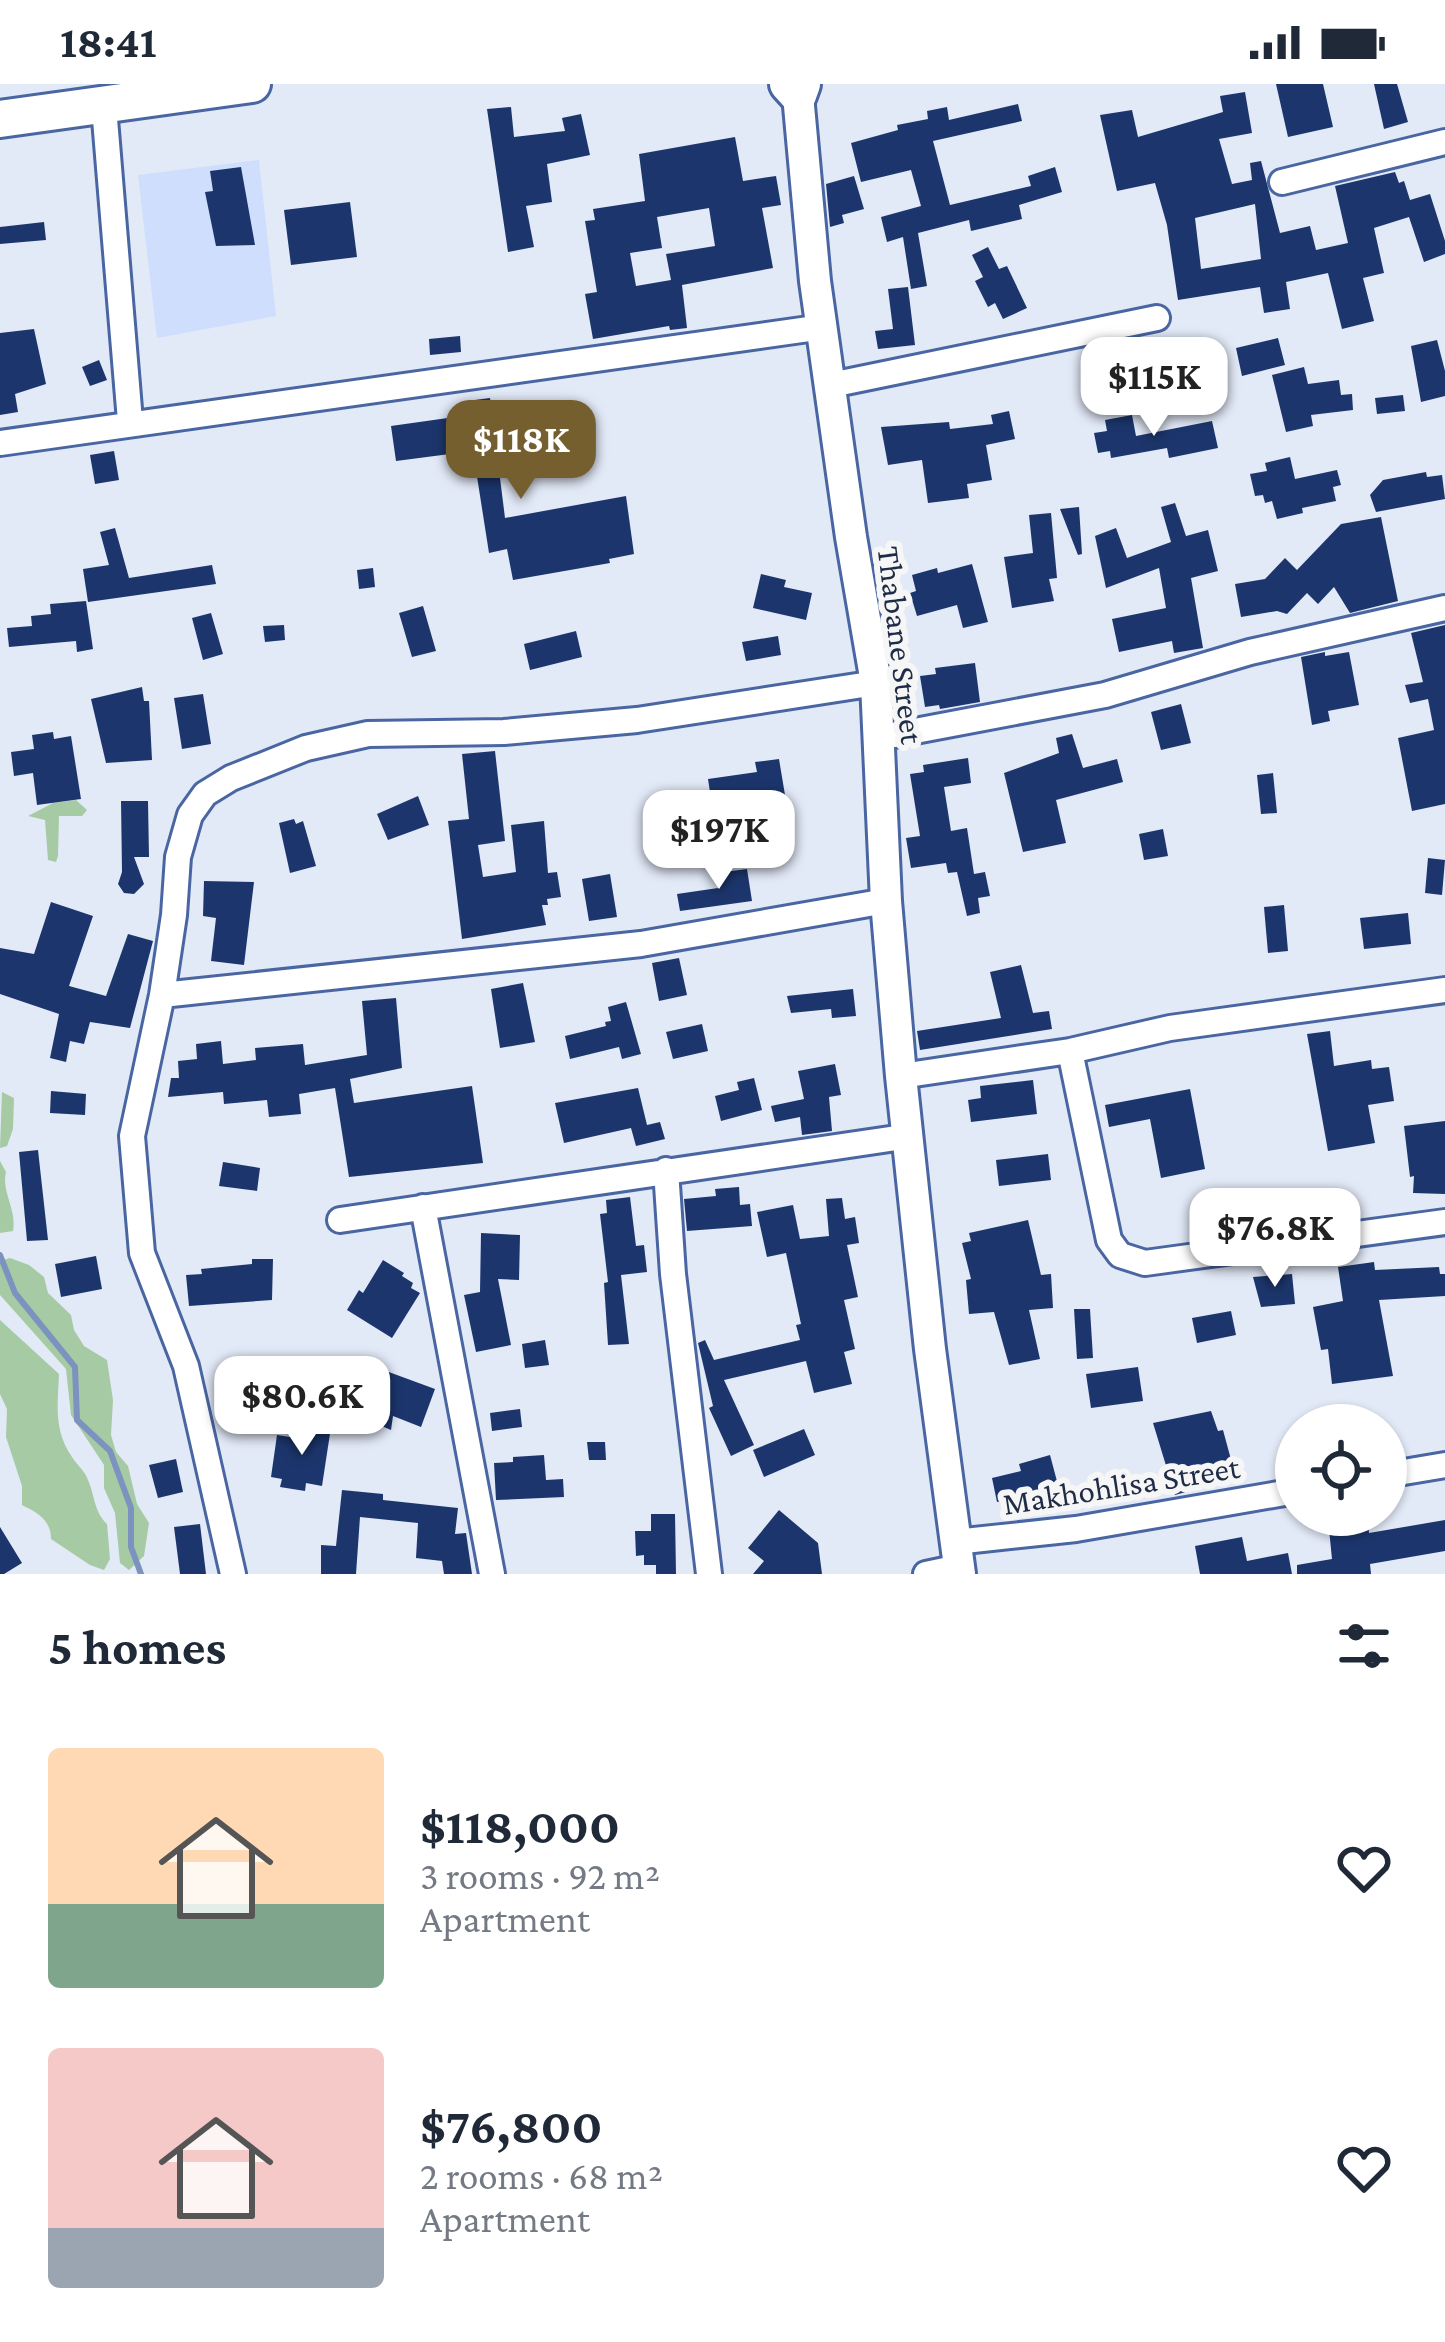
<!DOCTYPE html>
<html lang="en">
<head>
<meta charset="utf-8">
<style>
  body { margin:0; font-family:"Crimson Pro",serif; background:#f2f2f3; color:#1f2937; height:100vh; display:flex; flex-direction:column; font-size:45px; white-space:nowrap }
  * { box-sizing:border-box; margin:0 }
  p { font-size:39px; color:#747a83 }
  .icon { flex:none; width:66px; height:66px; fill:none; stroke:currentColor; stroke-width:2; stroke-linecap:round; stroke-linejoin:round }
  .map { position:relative; height:1490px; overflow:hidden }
  .drawer { display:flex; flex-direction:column; background:#fff; flex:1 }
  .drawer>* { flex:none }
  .buttons { position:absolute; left:1275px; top:1320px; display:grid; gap:24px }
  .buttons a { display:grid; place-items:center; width:132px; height:132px; border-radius:50%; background:#fff; box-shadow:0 3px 9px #0004; font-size:60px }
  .price { position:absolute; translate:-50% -102px; padding:0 27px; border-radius:24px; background:#fff; color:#222; font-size:39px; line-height:78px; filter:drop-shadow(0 3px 6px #0008) }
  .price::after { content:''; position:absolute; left:50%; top:72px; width:36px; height:27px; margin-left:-18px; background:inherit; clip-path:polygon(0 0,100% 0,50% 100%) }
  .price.selected { background:#765f2f; color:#fff }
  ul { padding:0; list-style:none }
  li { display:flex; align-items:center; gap:36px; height:300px; padding:0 48px }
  li span { display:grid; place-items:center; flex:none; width:336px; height:240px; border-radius:12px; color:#555 }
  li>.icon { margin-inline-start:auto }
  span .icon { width:144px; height:144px; fill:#fffc; stroke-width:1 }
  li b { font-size:51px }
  h2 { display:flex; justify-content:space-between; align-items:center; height:144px; padding:0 48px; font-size:51px }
  .status { display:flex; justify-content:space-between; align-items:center; height:84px; padding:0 60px; background:#fff; direction:ltr }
  .status svg { height:33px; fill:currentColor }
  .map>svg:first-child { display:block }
</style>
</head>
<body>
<div class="status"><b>18:41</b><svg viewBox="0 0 49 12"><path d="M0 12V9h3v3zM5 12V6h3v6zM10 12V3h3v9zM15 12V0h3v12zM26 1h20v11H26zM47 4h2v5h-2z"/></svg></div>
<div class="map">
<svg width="1445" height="1490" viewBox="0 0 1445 1490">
  <rect width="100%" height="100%" fill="#e2e9f7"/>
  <path fill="#cfdefd" d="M259,76L276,232L157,254L138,91Z"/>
  <path fill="#a6cba4" d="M76,716L87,726L82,732H59L58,772L56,778L48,776L45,736L28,732L53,719Z
    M2,1008L14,1014L13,1045L7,1062L0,1064Z
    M0,1077L6,1088C1,1108 17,1125 13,1147L0,1149Z
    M10,1174L29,1181L44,1193L48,1209L71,1231L74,1246L84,1262L107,1276L113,1316L111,1351L116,1368L128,1382L137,1420L149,1439L144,1472L129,1486L120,1479L115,1429L104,1404V1381L71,1331L66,1285L0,1211V1177Z
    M0,1236L59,1290C58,1319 53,1346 72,1373C77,1381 85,1387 88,1396C95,1412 94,1428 107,1440L110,1475L104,1486L90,1481L51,1455C51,1436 38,1429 22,1421V1402L6,1353L7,1325L0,1310Z"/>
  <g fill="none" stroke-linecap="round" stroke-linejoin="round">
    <path stroke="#7c92bf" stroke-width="6" d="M0,1171L15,1209L75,1283L77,1336L110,1367L131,1424V1463L141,1490"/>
  </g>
  <path fill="#1c366d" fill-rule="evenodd" d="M1276,0H1323L1333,43L1288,53Z
    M1374,0H1397L1408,38L1384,45Z
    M1245,8L1252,49L1219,55L1232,100L1252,96L1250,79L1261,77L1280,149L1310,142L1316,166L1348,159L1335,102L1395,88L1399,99L1404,97L1410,116L1430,110L1445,157V170L1424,178L1409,133L1374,144L1384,189L1363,194L1374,237L1342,245L1328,189L1286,198L1290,225L1264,229L1260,203L1178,216L1167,141L1155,99L1117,107L1100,31L1132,26L1138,53L1223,28L1220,12ZM1255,120L1261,175L1201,185L1195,134Z
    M1018,20L1022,37L933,57L950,121L1031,102L1028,92L1055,83L1062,108L1019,121L1022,135L971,147L969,136L918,149L927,202L911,205L903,153L887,158L881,133L921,122L911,86L861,98L851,59L898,46L897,41L928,35L927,27L947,23L949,36Z
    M511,23L514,53L565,47L562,34L581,30L590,71L547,80L552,118L526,122L534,163L508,168L487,25Z
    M735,53L743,97L776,92L781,121L762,124L773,184L682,201L687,244L670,246L669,242L593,255L585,210L597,208L585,137L595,136L593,125L645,117L639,70ZM709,124L715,162L666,170L671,196L636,202L630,169L662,164L657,133Z
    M241,83L255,161L216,162L205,108L213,107L210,87Z
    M854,92L864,125L842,131L844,139L830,143L826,100Z
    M350,118L357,173L291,181L284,126Z
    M44,138L46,156L0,160V143Z
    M988,163L999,185L1007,182L1027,224L1003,235L995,219L988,223L975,197L983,193L972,171Z
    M908,203L915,261L878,265L875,247L893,245L888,205Z
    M34,245L46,300L15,310L18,328L0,331V249Z
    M460,252L461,268L430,271L429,255Z
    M1278,254L1285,281L1242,292L1236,264Z
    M1437,256L1445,287V312L1421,318L1411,262Z
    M99,276L107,296L90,302L82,283Z
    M1304,283L1308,300L1339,296L1341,311L1352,310L1353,326L1311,331L1313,342L1286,348L1272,291Z
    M1403,311L1405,327L1377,330L1375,314Z
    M490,314L505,434L626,412L634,470L609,475L610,479L513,496L507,465L489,469L473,367L396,377L391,342L469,331L467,317Z
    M1009,327L1015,355L986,361L992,396L967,400L969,414L928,419L922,376L888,381L881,343L949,338L950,345L993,340L991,331Z
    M1132,331L1136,352L1212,337L1218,364L1169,374L1167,364L1111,374L1110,367L1098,369L1094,349L1107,347L1105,336Z
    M114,367L119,396L95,400L90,371Z
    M1290,373L1295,395L1337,386L1341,401L1333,403L1336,417L1302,424L1303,429L1277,435L1272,417L1265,419L1263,411L1255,412L1250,390L1267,387L1265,379Z
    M1426,388L1427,393L1442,391L1445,415L1376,428L1370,411L1383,396Z
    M1175,419L1186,452L1208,446L1218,487L1191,494L1203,564L1174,569L1172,557L1119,568L1112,535L1166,524L1159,484L1106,504L1095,452L1116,444L1127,474L1171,458L1161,423Z
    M1079,423L1082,470L1078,471L1060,425Z
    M1051,429L1057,494L1049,495L1054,517L1012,524L1004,473L1033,469L1029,431Z
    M1381,433L1398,517L1350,529L1334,503L1318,520L1307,509L1287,530L1277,527L1241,533L1235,500L1265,495L1285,474L1297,486L1341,440Z
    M115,444L129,494L212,481L216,500L88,518L83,485L109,481L100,448Z
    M972,480L988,538L963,544L957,521L917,532L910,509L916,507L912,491L937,484L938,489Z
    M373,484L375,503L359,505L357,486Z
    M761,490L786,496L784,503L812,509L806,536L753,524Z
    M86,517L93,565L77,568L76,557L9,563L7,544L32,542L31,532L51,530L50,520Z
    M423,522L436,567L412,573L399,529Z
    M211,529L223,570L203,576L192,534Z
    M284,541L285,556L265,558L263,542Z
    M1445,541V720L1412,727L1398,654L1434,646L1428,615L1410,619L1405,601L1423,598L1411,549Z
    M576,547L582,573L530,586L524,560Z
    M778,552L781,571L746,577L742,558Z
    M1325,568V572L1349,568L1359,621L1328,627L1330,637L1312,641L1301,573Z
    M975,579L980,618L940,625L939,621L925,623L920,592L936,590L935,584Z
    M142,603L144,617H149L152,676L106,679L91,615Z
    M203,610L211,660L182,665L174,614Z
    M1181,620L1191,659L1161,666L1151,628Z
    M53,648L54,655L71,652L81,715L37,721L33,689L14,692L11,668L34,665L32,651Z
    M1072,650L1083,684L1117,675L1123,698L1056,716L1066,759L1023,768L1004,689L1059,669L1056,654Z
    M495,667L505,757L478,761L483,793L516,788L511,741L544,737L548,789L557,788L561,813L547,815L548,821H542L546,841L462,855L448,737L469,735L462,670Z
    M968,674L971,699L944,703L951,747L967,744L974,790L985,788L990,812L978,814L980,829L967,832L957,788L948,789L946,779L911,784L906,754L920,752L910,690L924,688L923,681Z
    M779,675L786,717L713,728L708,695L757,688L755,678Z
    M1273,689L1277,729L1261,730L1257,691Z
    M418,712L429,741L388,756L377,730Z
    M121,717H148L149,773H134L144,800L134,810L124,809L118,800L122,788Z
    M294,735L296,740L303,737L316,782L290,789L279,739Z
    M1163,745L1168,772L1144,776L1139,750Z
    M1428,774L1445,776L1442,811L1425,809Z
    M747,785L752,817L680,827L677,810L718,804L716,789Z
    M610,790L617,833L589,837L582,795Z
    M204,797L254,798L244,881L211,877L216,834L203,832Z
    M51,818L93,832L69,902L106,912L128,850L153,857L130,944L90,938L84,960L70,957L66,978L50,974L59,930L0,910V864L34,870Z
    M1284,821L1288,867L1268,869L1264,823Z
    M1408,829L1411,860L1364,865L1360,834Z
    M679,874L687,911L659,917L652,879Z
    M1021,881L1033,929L1049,927L1052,945L920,966L917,947L1001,934L990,888Z
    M523,899L535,958L500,964L491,905Z
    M853,905L856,932L832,934L831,925L791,929L787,912Z
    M396,914L402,984L350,995L354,1019L472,1002L483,1079L349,1093L335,1004L299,1010L301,1030L269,1033L267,1016L224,1020L223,1008L168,1013L171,994H179L178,977L197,975L196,960L221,957L223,980L256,976L255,964L303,960L305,981L367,971L362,917Z
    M626,918L641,970L622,975L619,963L570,975L565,952L606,942L605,938L611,937L608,923Z
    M702,940L708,967L673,975L666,948Z
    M1330,947L1334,982L1371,976L1372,985L1389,983L1394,1017L1368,1021L1375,1059L1328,1067L1307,950Z
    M835,980L841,1011L829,1013L832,1047L802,1051L800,1033L775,1038L771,1022L804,1015L798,987Z
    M754,994L762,1026L721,1037L715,1012L739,1006L737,998Z
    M1033,996L1037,1030L971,1038L968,1016L981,1014L980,1002Z
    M638,1004L647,1041L660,1038L665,1055L636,1062L631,1044L564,1059L555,1019Z
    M1190,1005L1205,1085L1161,1094L1150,1035L1109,1043L1105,1021Z
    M51,1007L86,1010L85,1031L50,1029Z
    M1445,1037V1110L1413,1109L1414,1092L1410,1093L1404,1042Z
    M38,1066L48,1156L27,1157L19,1068Z
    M1048,1070L1051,1096L999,1102L996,1076Z
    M223,1078L260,1084L257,1107L219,1102Z
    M739,1103L740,1121L750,1120L752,1142L687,1147L684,1115L716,1112L715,1105Z
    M630,1113L636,1162L644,1161L647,1188L621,1191L629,1260L608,1261L604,1199L608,1198L600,1130L607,1129L606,1116Z
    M842,1114L845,1135L855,1133L859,1159L847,1161L858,1213L844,1216L855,1265L844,1268L852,1300L814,1309L806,1277L724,1296L754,1361L731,1372L709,1324L713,1322L698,1259L705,1256L714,1276L800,1256L796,1241L801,1240L786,1169L767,1173L757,1128L793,1121L800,1155L829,1152L826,1115Z
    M1028,1136L1041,1191L1051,1190L1053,1224L1029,1226L1040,1275L1009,1281L994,1228L969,1230L966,1196L971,1195L962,1159L971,1157L969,1149Z
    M481,1149L520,1151L519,1196L498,1195L511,1261L476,1268L464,1211L480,1208Z
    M96,1172L102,1205L61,1213L55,1180Z
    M252,1175H273L272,1216L189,1222L186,1191L202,1190L201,1185L252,1180Z
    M383,1176L404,1189L402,1192L413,1199L411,1204L420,1209L392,1254L347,1226L359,1206L363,1209Z
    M1374,1178L1375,1186L1439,1183L1440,1190H1445V1212L1379,1216L1393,1292L1332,1300L1328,1265L1321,1266L1313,1223L1343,1217L1338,1183Z
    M1292,1190L1295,1220L1261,1223L1253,1193Z
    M1074,1225H1090L1093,1274L1077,1275Z
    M1231,1227L1236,1251L1197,1259L1192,1234Z
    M545,1256L549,1281L525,1284L522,1260Z
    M367,1280L435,1305L421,1343L393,1332L391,1346L347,1327Z
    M1138,1283L1143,1317L1091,1324L1086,1290Z
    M241,1300L270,1301V1329L221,1323V1306H241Z
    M520,1325L522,1343L492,1347L490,1329Z
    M1211,1327L1218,1347L1223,1346L1236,1394L1175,1411L1153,1339Z
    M306,1339L331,1343L322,1402L306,1399L305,1407L280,1403L282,1395L271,1393L277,1351L303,1355Z
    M804,1345L815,1371L764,1393L753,1366Z
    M587,1358H605L606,1376H589Z
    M544,1371L546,1396L563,1395L564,1413L496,1416L494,1379L513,1378V1373Z
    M1050,1371L1058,1401L997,1418L992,1394L1021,1387L1019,1380Z
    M176,1375L183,1408L158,1414L149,1381Z
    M342,1406L383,1410V1416L458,1424L455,1450L466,1449L472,1490H444L442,1477L416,1474L418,1439L360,1433L356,1490H321V1461L336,1462Z
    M779,1426L818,1459L822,1490H753L764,1477L748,1464Z
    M651,1430H675L676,1490H656V1481H644V1471L636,1472L635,1447H651Z
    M1368,1435L1369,1449L1445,1436V1467L1370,1480L1371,1490H1297V1481L1332,1475L1329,1445L1348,1444L1347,1437Z
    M200,1440L206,1490H180L174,1443Z
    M0,1443L22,1479L4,1490H0Z
    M1242,1453L1247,1477L1288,1469L1292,1490H1200L1195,1462Z"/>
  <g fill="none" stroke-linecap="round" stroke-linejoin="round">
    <g stroke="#4966a2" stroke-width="30">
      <path id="minor" d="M104,23L130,337
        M1282,98L1445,58
        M831,301L1157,234
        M0,359L823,243
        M878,654L1105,611L1250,568L1445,524
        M162,911L641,860L886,817
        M1070,967L1109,1156L1120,1171L1145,1179L1445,1138
        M901,992L1070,967L1170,944L1445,906
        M666,1086L673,1190L709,1490
        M423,1123L492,1490
        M340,1136L910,1052
        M1386,1391L1445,1381
        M955,1458L1076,1445L1296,1407
        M233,1490L186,1282L142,1169L132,1052L162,911L174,831L178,773L190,731L205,710L231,694L306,664L368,650L504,648L637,636L876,599
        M926,1490L959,1483"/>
    </g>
    <g stroke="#4966a2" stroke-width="36">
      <path id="tertiary" d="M797,0L815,197L851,453L876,599L886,817L901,992L930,1265L960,1490"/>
    </g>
    <g stroke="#4966a2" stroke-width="42">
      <path id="primary" d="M788,0L798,11L802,0
        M0,35L252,0"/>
    </g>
    <use href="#minor" stroke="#fff" stroke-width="24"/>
    <use href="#tertiary" stroke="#fff" stroke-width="30"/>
    <use href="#primary" stroke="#fff" stroke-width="36"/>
  </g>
  <g text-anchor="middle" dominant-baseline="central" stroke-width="12" stroke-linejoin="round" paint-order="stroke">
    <g font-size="33" fill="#1f2c46" stroke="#f6f6f6">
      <text transform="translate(901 561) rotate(83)">Thabane Street</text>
      <text transform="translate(1121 1401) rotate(-9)">Makhohlisa Street</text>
    </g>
  </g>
</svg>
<div class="buttons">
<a><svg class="icon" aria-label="locate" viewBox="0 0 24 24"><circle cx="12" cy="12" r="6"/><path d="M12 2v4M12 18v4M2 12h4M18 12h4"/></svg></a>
</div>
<b class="price" style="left:1154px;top:355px">$115K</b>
<b class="price selected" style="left:521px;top:418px">$118K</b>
<b class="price" style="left:719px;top:808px">$197K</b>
<b class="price" style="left:1275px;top:1206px">$76.8K</b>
<b class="price" style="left:302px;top:1374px">$80.6K</b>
</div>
<section class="drawer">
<h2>5 homes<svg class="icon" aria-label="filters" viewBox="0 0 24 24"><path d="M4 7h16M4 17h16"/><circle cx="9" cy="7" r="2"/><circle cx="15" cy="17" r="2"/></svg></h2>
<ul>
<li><span style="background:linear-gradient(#ffd9b3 65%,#7fa58c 0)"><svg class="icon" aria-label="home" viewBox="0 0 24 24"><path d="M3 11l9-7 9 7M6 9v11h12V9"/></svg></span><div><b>$118,000</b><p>3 rooms · 92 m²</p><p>Apartment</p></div><svg class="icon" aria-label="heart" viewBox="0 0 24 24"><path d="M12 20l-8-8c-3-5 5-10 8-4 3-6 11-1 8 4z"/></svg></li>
<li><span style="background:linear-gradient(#f6c9c9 75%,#9aa5b1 0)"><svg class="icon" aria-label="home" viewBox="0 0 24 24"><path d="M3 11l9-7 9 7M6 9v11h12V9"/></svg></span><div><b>$76,800</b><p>2 rooms · 68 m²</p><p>Apartment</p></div><svg class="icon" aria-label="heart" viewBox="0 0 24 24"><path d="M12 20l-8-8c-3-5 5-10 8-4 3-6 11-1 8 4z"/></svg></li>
</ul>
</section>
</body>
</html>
